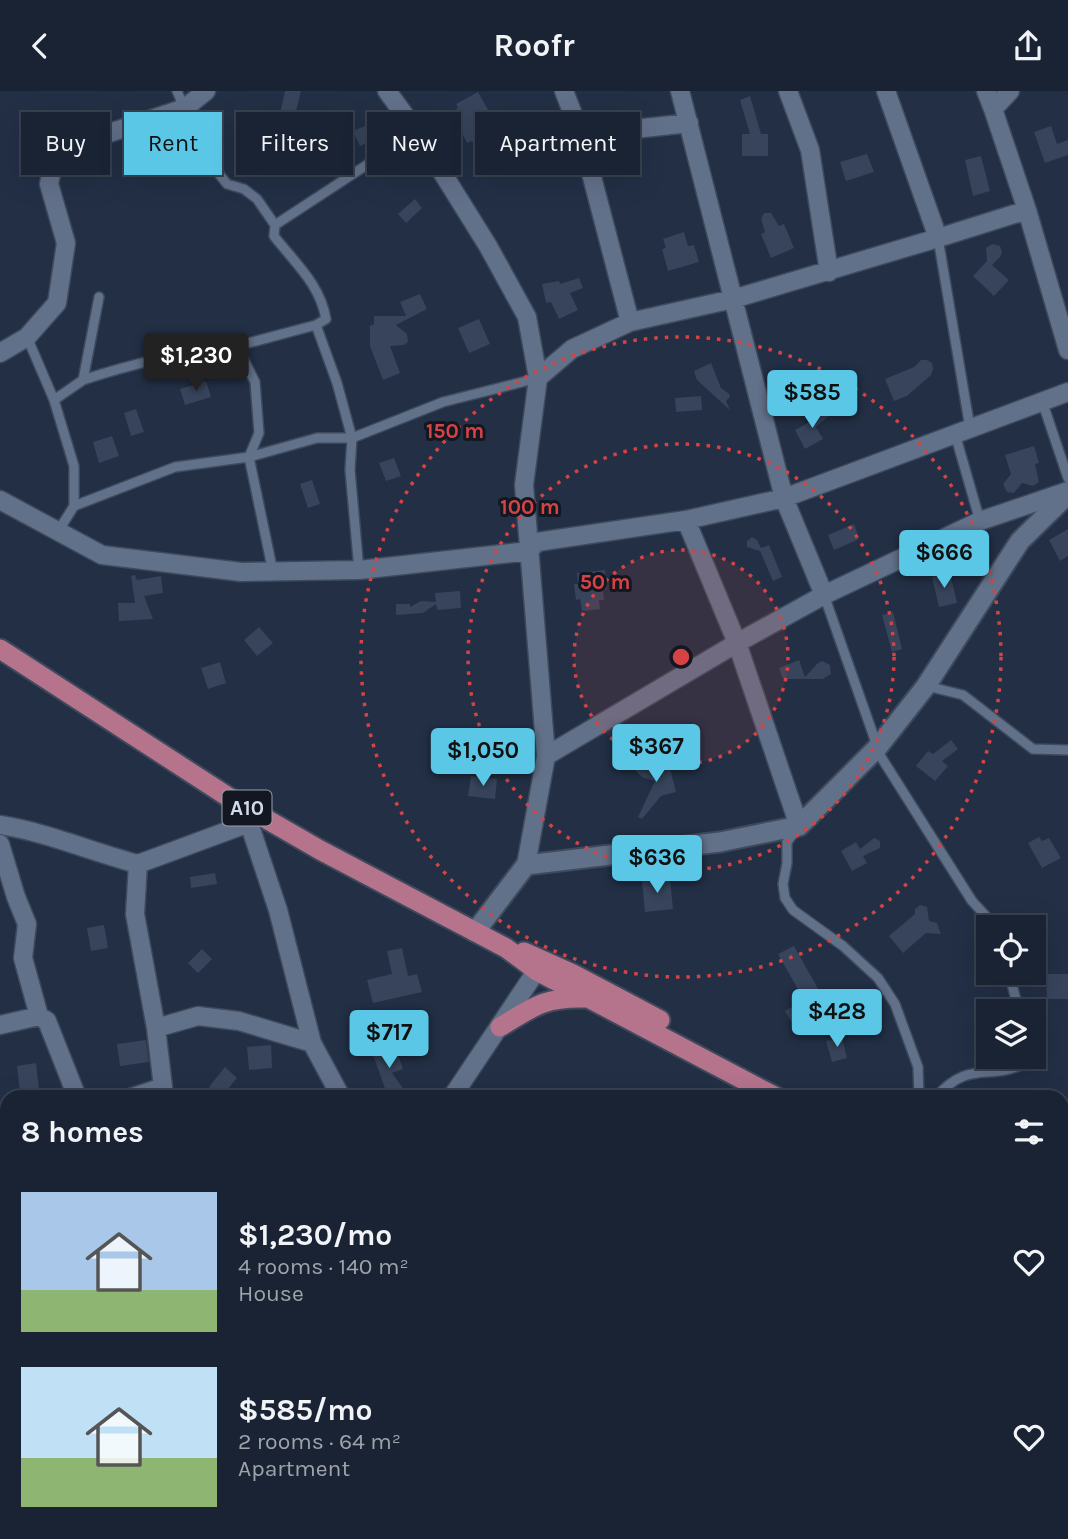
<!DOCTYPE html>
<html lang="en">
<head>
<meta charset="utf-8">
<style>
  body { margin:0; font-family:Karla,sans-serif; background:#232b3c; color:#f1f3f6; height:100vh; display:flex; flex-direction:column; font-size:26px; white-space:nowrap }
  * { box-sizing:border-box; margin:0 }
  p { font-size:23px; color:#9fa4ac }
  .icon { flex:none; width:38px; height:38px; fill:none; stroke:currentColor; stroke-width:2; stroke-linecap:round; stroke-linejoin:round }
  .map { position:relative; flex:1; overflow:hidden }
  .panel { position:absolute; left:0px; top:999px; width:1069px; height:450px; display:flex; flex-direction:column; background:#1a2334; border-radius:21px 21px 0 0; box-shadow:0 7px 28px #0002,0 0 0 2px #38404f }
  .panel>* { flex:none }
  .guide { position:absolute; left:21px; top:21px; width:700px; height:63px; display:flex; gap:14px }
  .buttons { position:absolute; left:976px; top:824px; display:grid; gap:14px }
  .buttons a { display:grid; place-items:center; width:70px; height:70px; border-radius:0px; background:#1a2334; box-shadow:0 7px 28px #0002,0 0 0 2px #38404f; font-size:35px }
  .price { position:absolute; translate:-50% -60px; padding:0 16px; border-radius:7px; background:#5bc7e7; color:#111; font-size:23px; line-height:46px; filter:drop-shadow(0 2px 4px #0008) }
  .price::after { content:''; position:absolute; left:50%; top:42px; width:21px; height:16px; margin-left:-10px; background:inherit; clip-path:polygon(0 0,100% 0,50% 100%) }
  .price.active { background:#222; color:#fff }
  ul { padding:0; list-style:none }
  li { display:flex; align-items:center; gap:21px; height:175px; padding:0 21px }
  li span { display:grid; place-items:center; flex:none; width:196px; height:140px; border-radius:0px; color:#555 }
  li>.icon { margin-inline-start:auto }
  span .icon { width:84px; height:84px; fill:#fffc; stroke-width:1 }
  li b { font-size:30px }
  h2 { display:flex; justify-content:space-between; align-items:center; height:84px; padding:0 21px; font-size:30px }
  .pill { padding:0 24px; border-radius:0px; background:#1a2334; box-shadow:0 7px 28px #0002,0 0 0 2px #38404f; font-size:24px; line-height:63px }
  .pill.active { background:#5bc7e7; color:#111 }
  header { display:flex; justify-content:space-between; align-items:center; height:91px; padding:0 21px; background:#1a2334; font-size:32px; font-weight:700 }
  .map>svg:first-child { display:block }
</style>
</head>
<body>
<header><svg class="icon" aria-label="back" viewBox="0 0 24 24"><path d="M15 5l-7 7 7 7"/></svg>Roofr<svg class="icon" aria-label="share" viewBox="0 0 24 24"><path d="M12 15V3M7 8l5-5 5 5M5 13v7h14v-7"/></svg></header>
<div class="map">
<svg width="1068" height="1448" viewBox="0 0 1068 1448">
  <rect width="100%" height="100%" fill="#222f45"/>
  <path fill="#37445b" d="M285,0H301L290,45L276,41Z
    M478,1L503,45L478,60L472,50L467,52L452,21L458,17L456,13Z
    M750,5L761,43H768V65H742V43H750L740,9Z
    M372,32L378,47L360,55L353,40Z
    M1051,35L1057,53L1068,49V64L1045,72L1034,41Z
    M867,63L874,81L846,90L840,71Z
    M981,65L990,100L973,105L965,69Z
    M415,108L422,117L406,132L398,123Z
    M764,122H771L779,135L784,133L794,157L771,167L761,143L765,141L761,128Z
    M684,141L688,155L694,154L699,171L668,180L662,158L666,157L663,148Z
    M992,153L1000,155L1002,161L1000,166L992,174L1009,189L994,205L973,185L987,170L986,157Z
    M579,187L583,197L570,202L578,219L559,228L551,211L546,212L542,193L559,190L560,193Z
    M420,203L427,218L396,234L407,243L408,251L404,254L390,255L400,282L383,289L370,255V235L374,233V225H406L400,211Z
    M479,228L490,253L469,262L458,237Z
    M921,269H927L932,272L933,278L931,284L907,305L894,310L885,288L914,276Z
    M711,272L721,297L729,303L730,306L726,310L730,319L697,289L694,280Z
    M206,290L211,306L185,314L180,298Z
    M701,305L702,319L676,321L675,307Z
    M136,318L144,341L131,345L124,322Z
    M821,318L827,320L829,325L816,336L823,348L805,358L795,339L813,329L815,333L817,322Z
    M112,345L119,365L99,372L93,351Z
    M1034,355L1039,372L1035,373L1039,391L1033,395L1022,392L1014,402L1007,401L1003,393L1011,383L1005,364Z
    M394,367L401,385L386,390L379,372Z
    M312,389L320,413L308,417L300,393Z
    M854,433L859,448L834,459L828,444Z
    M1068,438V465L1060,470L1049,449Z
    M752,446L757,449L761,457L769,454L782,486L773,490L760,460L747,456V450Z
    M605,479L607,498L603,499L604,509H599L600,518L582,520L580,508L576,509L574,493H578L577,482Z
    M950,482L957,512L939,516L932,486Z
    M135,484L137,489L161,485L163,502L144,505L153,528L119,530L118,512H135L131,485Z
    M460,500L461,517L437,519L436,513L423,522L396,524V513H410V516L421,510L436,511L435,502Z
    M893,521L902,558L892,561L882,524Z
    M259,536L273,552L257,565L244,549Z
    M799,569L805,586L817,573L822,570L830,574L831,583L823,588H783L779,577Z
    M220,571L226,592L208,598L201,577Z
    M951,649L958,658L942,670L948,675L935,690L916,675L928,660L933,663Z
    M644,672L654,677L669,673L676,701L661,705L642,728L638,726L655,690L642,686L633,677Z
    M471,685L497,688L495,708L468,705Z
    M1039,746L1042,750L1049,747L1061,767L1042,777L1028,752Z
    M874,747L880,750V757L863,765L867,772L852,780L841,760L856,751L860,758Z
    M215,782L217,793L191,797L190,786Z
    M670,788L673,818L645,821L642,790Z
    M920,814L927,816L929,830L937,832L941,843L926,842L903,862L889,845L915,823V818Z
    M104,834L108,857L91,860L87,837Z
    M794,855L829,917L795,937L785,920L804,909L778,863Z
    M402,857L408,885L417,883L422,901L373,912L367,889L392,883L387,860Z
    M202,858L212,868L198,882L188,872Z
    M1046,883H1068V908H1047Z
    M842,946L847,967L832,971L826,950Z
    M146,949L149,971L120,975L117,953Z
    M271,954L272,977L249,979L247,956Z
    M395,955L403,978L392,982L405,1000L397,1006H388L371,958L374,956L377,962Z
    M36,972L39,998L20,1001L17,975Z
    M225,976L237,987L221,1006L209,996Z"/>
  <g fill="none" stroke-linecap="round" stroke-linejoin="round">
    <g stroke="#3e4a5c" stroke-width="12">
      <path id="service" d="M177,0L191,33L212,64L219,83L227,93L244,98L257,108L275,134
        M938,147L970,337
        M27,246L54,309
        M237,255L316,234
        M83,289C134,272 183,261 237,255L255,291L259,342L249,366L273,481
        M1042,310L1068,387
        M955,343L980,430
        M74,415L175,376L249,366L317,347H352L443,311L538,287
        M57,442L74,415V375L54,309L83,289L99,206
        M359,479L350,379L352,347L337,292L316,234L326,228C320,193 295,172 274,145L275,134L417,41
        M824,504L881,666L972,810L996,836
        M927,595L963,604L1033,658L1068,659
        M796,739L787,751V772L783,793L785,807L793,819L843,855L878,887L895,913L918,976L919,1006
        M1009,882L1019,920
        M936,1006C970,968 988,990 1023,973L1026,966"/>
    </g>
    <g stroke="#3e4a5c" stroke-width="21">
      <path id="minor" d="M387,0L417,41L488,155L527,226L538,287
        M564,0L581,44L630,231
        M680,0L784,407L824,504
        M788,0L810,59L829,181
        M886,0L938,147L1027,119
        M986,0L993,18
        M1010,0L993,18L1027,119L1068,259
        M581,44L689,32
        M0,262L27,246L57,212L66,152L49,93L54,68L82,51L185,17L206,0
        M0,409L102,464L241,481L359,479L529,460L537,451L686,429L784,407L1068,301
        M686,429L737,552L799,735
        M546,665L737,552L824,504L980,430L1068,400
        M243,723L249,732L278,819L312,952L341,1006
        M249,732L138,773L135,823L156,937L198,925L239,930L312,952
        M0,734C46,741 92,761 138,773
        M0,753L16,806L27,833L23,867L39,925
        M526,774L546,665L524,394L538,287L572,258L630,231L733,208L938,147
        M0,934L39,925L47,930L77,1006
        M156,937L163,996L158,1006
        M133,1006L163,996
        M452,1006L543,870
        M0,1202L7,1259
        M0,1375L7,1372
        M664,1442L666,1448
        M822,1442L826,1448
        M162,1448L164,1442
        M437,1448L438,1442"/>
    </g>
    <g stroke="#3e4a5c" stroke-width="23">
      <path id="tertiary" d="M475,841L526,774L720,751L799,735L878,656L926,595L1020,450L1068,403"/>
    </g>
    <g stroke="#3e4a5c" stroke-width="23">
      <path id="primary" d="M0,558L233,709L320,759L506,857L537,880L776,1006
        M524,861L573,883L660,929
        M500,936C533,916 544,906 584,907
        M1062,1215L1068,1219"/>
    </g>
    <use href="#service" stroke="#62718a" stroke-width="9"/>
    <use href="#minor" stroke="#62718a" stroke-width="18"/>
    <use href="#tertiary" stroke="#62718a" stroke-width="19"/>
    <use href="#primary" stroke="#b5738c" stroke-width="19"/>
  </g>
  <circle cx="681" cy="566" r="107" fill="#d54345" fill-opacity=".12"/>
  <g fill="none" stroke="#d54345" stroke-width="3.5" stroke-dasharray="3.5 7">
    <circle cx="681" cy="566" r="107"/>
    <circle cx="681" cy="566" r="213"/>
    <circle cx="681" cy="566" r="320"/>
  </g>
  <g text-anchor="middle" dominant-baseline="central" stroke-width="6" stroke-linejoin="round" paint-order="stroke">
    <rect fill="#121721" stroke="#98a0ac" stroke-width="2" x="222.5" y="699.5" width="49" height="35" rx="5"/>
    <g font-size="21" font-weight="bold" fill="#d1dae8">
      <text x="247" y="717">A10</text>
    </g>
  </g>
  <circle cx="681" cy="566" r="10" fill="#d54345" stroke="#121721" stroke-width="3.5"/>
  <g font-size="21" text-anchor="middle" font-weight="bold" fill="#d54345" stroke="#121721" stroke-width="6" stroke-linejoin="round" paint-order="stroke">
    <text x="455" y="347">150 m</text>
    <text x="530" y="423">100 m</text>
    <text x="605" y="498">50 m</text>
  </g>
</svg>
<div class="buttons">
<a><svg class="icon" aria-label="locate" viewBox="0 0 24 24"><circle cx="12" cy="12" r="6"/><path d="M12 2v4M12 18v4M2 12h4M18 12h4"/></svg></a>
<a><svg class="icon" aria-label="layers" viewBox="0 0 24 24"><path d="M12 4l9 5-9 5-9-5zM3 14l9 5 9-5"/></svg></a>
</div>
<b class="price active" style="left:196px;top:302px">$1,230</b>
<b class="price" style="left:812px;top:339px">$585</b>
<b class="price" style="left:944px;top:499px">$666</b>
<b class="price" style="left:656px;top:693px">$367</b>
<b class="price" style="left:483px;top:697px">$1,050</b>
<b class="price" style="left:657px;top:804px">$636</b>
<b class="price" style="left:837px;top:958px">$428</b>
<b class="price" style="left:389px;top:979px">$717</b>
<div class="guide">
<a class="pill">Buy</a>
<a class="pill active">Rent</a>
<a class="pill">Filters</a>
<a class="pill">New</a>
<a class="pill">Apartment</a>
</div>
<section class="panel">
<h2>8 homes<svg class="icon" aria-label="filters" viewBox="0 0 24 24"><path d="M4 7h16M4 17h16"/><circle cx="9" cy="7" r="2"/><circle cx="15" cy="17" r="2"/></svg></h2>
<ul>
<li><span style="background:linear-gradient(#a9c7e8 70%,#8fb573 0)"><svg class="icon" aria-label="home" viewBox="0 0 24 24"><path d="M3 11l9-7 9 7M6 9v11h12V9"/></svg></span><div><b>$1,230/mo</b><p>4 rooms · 140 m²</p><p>House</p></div><svg class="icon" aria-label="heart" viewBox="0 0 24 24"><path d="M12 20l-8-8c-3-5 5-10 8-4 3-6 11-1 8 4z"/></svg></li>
<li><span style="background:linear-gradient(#bfe0f5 65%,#8fb573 0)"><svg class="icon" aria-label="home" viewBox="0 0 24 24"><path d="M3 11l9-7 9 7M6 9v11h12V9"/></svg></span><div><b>$585/mo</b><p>2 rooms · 64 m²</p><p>Apartment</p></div><svg class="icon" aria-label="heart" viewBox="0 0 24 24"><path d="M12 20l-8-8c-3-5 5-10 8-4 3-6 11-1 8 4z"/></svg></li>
</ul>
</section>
</div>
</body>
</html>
